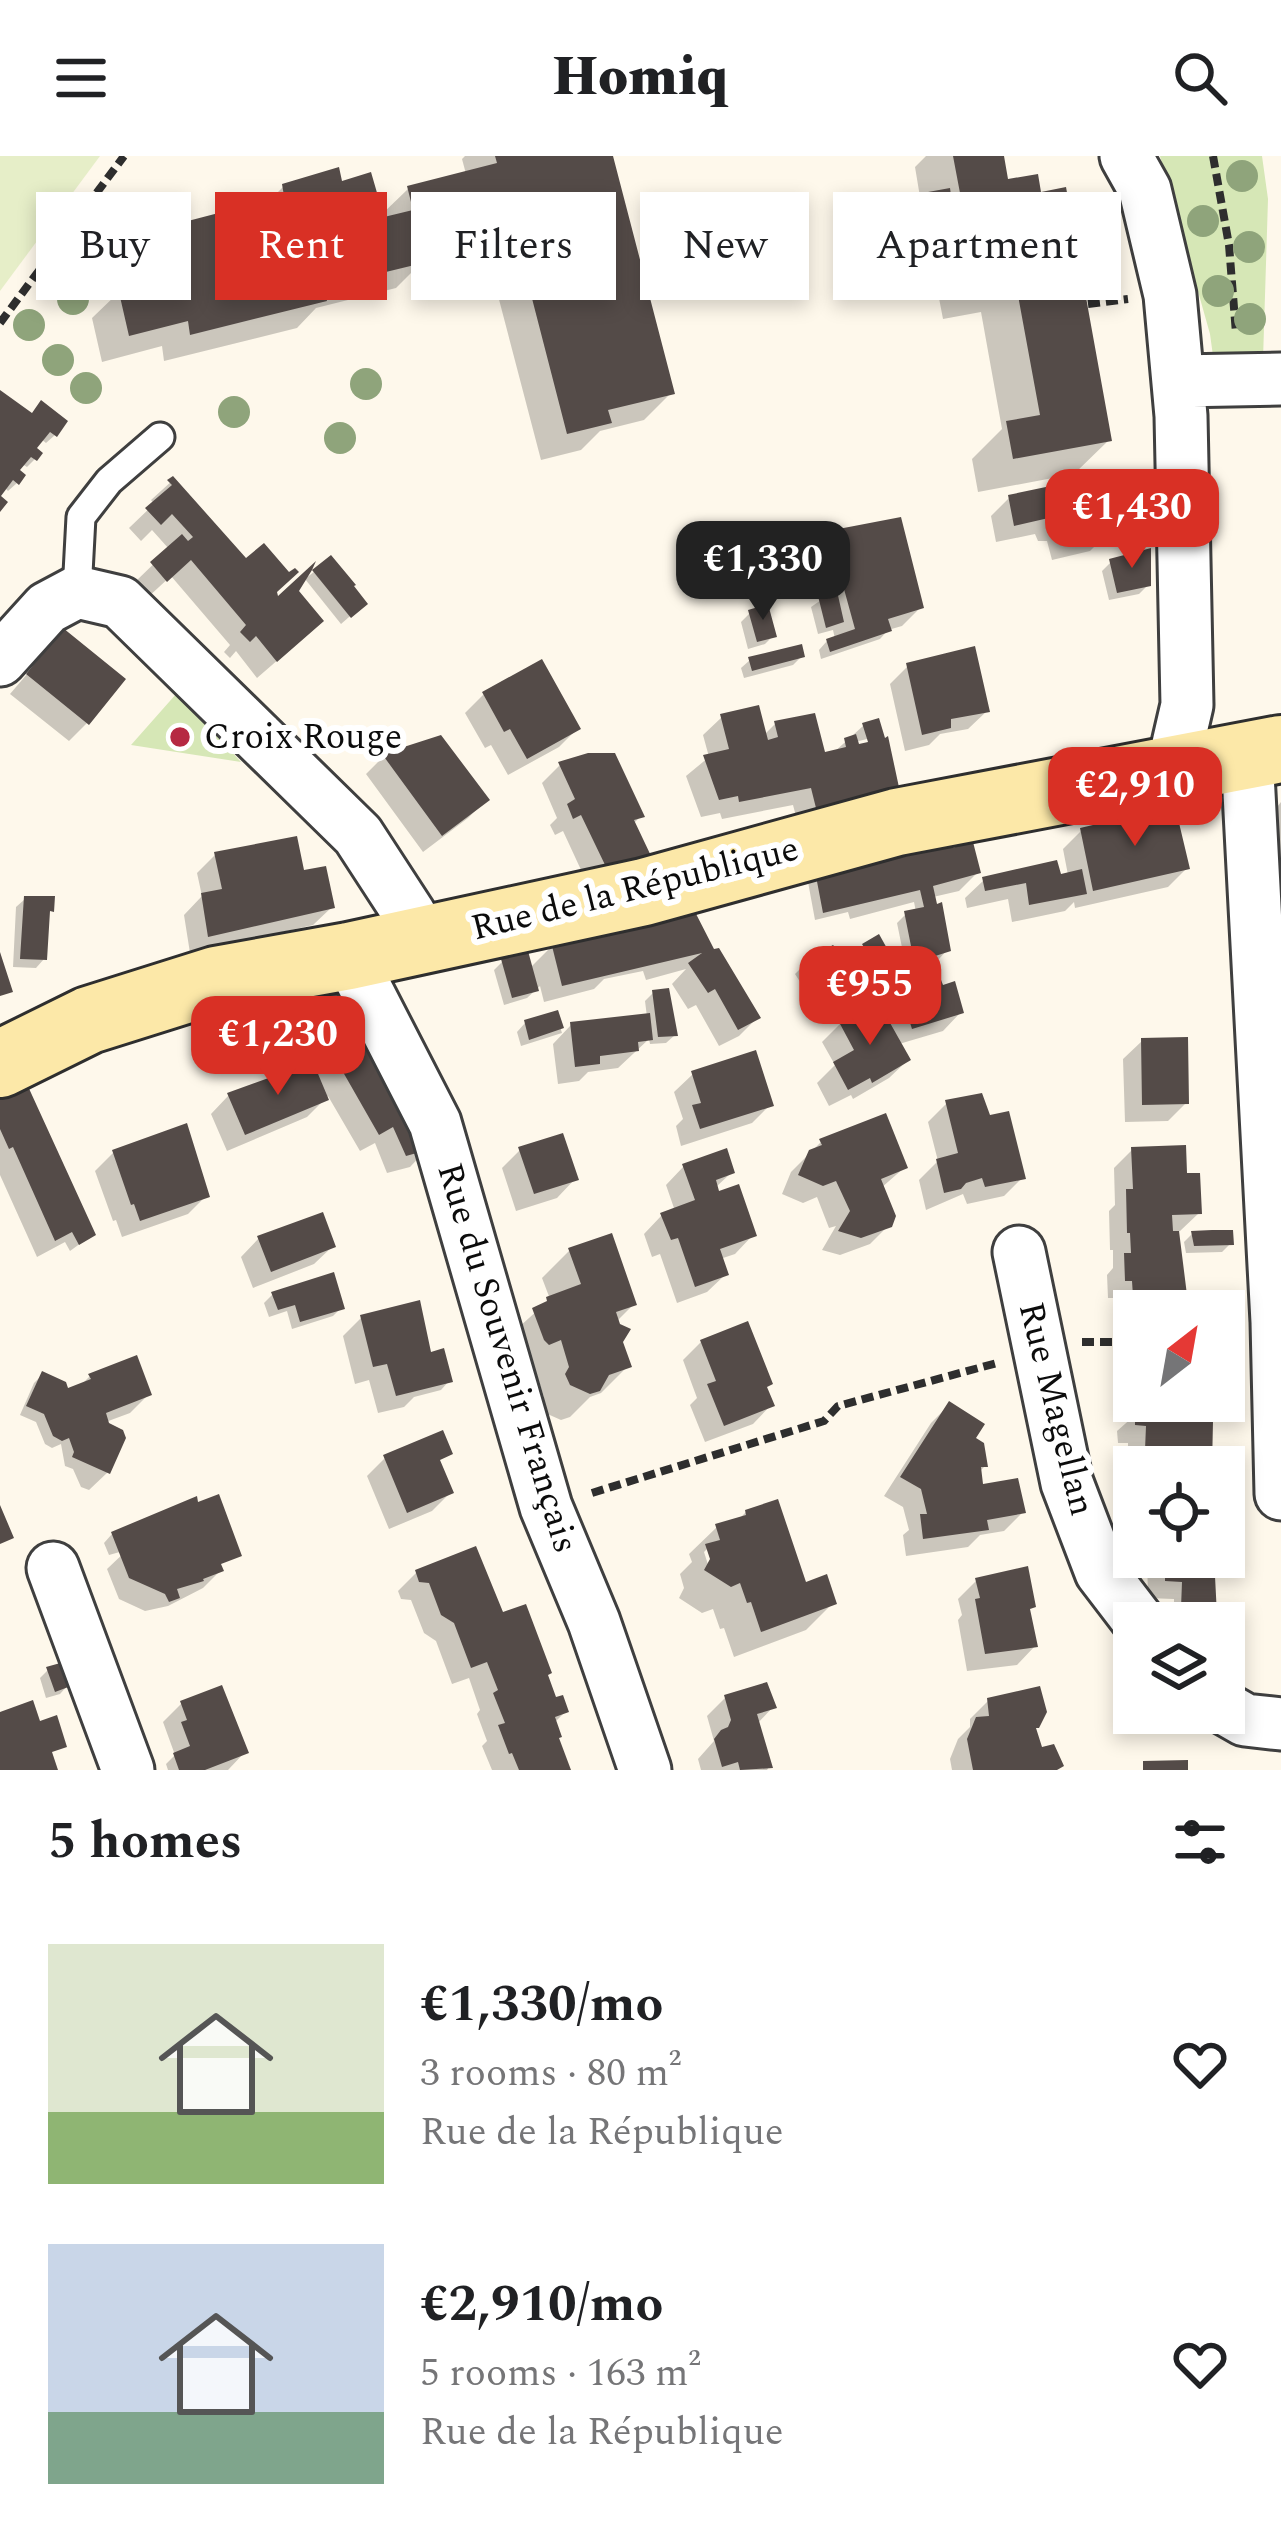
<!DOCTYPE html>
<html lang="en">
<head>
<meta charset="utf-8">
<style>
  body { margin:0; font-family:Spectral,serif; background:#f6f6f6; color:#202124; height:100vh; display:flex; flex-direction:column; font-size:45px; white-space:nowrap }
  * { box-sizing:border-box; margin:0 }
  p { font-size:39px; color:#757577 }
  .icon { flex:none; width:66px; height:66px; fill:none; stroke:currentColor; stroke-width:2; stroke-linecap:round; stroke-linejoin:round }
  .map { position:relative; height:1614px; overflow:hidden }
  .drawer { display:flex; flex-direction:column; background:#fff; flex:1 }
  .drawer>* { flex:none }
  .top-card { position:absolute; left:36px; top:36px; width:1209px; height:108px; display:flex; gap:24px }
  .needle { width:78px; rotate:31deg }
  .fabs { position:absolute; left:1113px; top:1134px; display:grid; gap:24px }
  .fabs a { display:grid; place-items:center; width:132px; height:132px; border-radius:0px; background:#fff; box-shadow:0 6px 18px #0003; font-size:60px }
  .price { position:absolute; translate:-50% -102px; padding:0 27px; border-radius:24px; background:#d93025; color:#fff; font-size:39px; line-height:78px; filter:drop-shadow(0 3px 6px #0008) }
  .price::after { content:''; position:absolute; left:50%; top:72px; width:36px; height:27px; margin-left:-18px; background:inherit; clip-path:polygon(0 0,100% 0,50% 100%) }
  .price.active { background:#222; color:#fff }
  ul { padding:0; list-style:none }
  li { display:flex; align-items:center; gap:36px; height:300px; padding:0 48px }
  li span { display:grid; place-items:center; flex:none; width:336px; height:240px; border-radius:0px; color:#555 }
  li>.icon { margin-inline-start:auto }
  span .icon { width:144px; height:144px; fill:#fffc; stroke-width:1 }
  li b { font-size:51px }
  h2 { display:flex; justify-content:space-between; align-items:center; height:144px; padding:0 48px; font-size:51px }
  .pill { padding:0 42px; border-radius:0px; background:#fff; box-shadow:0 6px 18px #0003; font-size:42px; line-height:108px }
  .pill.active { background:#d93025; color:#fff }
  header { display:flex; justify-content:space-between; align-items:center; height:156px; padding:0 48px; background:#fff; font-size:54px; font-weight:800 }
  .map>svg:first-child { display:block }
</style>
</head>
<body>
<header><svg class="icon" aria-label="menu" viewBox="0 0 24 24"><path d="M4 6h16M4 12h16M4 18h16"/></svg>Homiq<svg class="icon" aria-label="search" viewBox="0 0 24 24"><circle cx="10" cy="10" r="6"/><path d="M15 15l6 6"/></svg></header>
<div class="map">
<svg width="1281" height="1614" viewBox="0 0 1281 1614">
  <rect width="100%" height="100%" fill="#fef8eb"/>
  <path fill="#d6e7b6" d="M1160,0H1262L1268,43L1263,204L1213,200L1210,178Z
    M177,537L241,606L131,589Z"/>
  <path fill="#e6eec8" d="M0,0H100L0,135Z"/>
  <path fill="#0003" fill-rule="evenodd" d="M465,0H610L671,237L644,264L600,275L581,294L541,304L485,90L420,108L396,132L316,152L297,172L164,205L162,190L102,206L92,162L119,136L112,108L139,81L266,48L284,30L340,29L380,60L408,33L466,18L462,3Z
    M926,0H1001L1006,27L1109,284L1074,318L978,336L972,303L1002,273L981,156L943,163L933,111L869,123L862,80L897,45L920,41L915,11Z
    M0,238L55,279L46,287L41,283L33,293L35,303L27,311L22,308L16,314L17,327L8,335L4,331L0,336Z
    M173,324L246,407L289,420L298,413L274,437L277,445L295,435L302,483L257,522L236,495L230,502L224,496L230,489L171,420L147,442L134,427L169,393L152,374L141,385L129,372L154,348L151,344Z
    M1009,342L1112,351L1104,359L1108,377L1090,395L1052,404L1047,385H1038L1035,378L996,386L991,360Z
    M829,378L921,451L902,470L888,474L880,483L821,503L819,494L827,485L835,483L833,474L818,478L811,451L824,442L811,396Z
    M330,403L364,448L341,468L305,423Z
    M1111,406L1148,429L1139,438L1109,444L1102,415Z
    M750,457L773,480L765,488L748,493L741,466Z
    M63,476L87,567L69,585L10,538Z
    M802,500L793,509L744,522L741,512L750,504Z
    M908,510L987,555L968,573L940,578L929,589L905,595L890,528Z
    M484,538L577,573L559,591L508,619L491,589L485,592L465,557Z
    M722,561L764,579L776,567L822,599L833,597L863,570L875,581L855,586L856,592L886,585L799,672L793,649L722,663L720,657L701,661L686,620L709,601L703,579Z
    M384,600L486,644L468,662L423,696L366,618Z
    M560,609L641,660L633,668L648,701L588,729L563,675L555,679L550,669L557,662L542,627Z
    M1281,646V783L1256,678Z
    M1081,675L1186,713L1168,731L1075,752L1074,746L1065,755L1012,766L1008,743L967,752L965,742L984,724L1068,719L1063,693Z
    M950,696L978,716L959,735L933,741L947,794L939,803L930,806L941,833L961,856L943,875L899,888L908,904L889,922L853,943L851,939L829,950L817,927L835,909L822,886L840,868L879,865L885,861L879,844L898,825L908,821L897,767L906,758L916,756L914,746L850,763L848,756L815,764L808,726L817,718Z
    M215,699L302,718L332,751L313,769L190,797L184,759L202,740L197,717Z
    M25,743L51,754L47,758L44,803L36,812L13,811L16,751Z
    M653,764L713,796L757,862L739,880L719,890L696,849L688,853L672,828L686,813L646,824L643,815L604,823L594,833L544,846L540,830L527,842L504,849L494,814L503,805L530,812L553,789L606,785L644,773Z
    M864,790L885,796L877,804L863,811L856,799Z
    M804,809L857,820L843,831L849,842L840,850L826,857L813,834L808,838L795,818Z
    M344,833L428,992L410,1011L387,1017L375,987L360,995L328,940L307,961L227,995L211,958L229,939L309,911L325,895L302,857L320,839Z
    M653,837L675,879L666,887L650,888L649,883L618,912L588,916L579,925L558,928L553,888L571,869L647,861L645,845Z
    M556,858L562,877L521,890L517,876L525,867Z
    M1142,885L1186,947L1168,965L1125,966L1123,903Z
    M693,918L770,949L752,967L681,990L676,970L683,963L674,936Z
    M0,941L92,1079L70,1095L65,1086L37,1101L0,1019Z
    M947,947L1022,1022L1004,1040L967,1048L963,1038L926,1054L919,1024L938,1005L928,966Z
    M821,986L904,1012L881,1032L889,1069L870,1088L840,1099L822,1094L836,1070L829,1072L817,1041L803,1047L782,1038L791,1016Z
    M520,994L575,1023L557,1042L516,1055L502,1012Z
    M1132,994L1184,1020L1199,1057L1180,1075L1176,1076L1185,1155H1134V1174H1117L1115,1142H1108L1107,1119L1113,1112V1094H1110L1109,1055L1115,1049L1114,1012Z
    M113,997L206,1040L188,1058L122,1081L116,1064L113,1065L95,1015Z
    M684,1010L732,1016L715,1032L753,1079L735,1098L720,1103L726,1118L707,1136L677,1147L660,1098L652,1101L644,1078L662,1059L675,1055L666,1029Z
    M1192,1078L1231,1087L1222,1096L1186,1097L1184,1086Z
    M259,1082L333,1090L314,1108L253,1132L241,1101Z
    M569,1095L634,1148L616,1166L628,1210L601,1237L590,1241L570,1261L561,1264L543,1256L539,1247L544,1241L534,1210L521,1214L507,1182L550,1143L542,1122Z
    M272,1139L341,1152L333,1160L292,1173L287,1155L269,1161L264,1147Z
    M362,1161L429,1200L449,1225L441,1234L414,1241L404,1251L378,1257L369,1224L355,1228L343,1180Z
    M701,1186L765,1232L771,1249L753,1268L705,1286L690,1249L697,1242L683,1204Z
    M42,1219L63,1237L79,1231L90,1220L148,1239L130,1257L103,1267L108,1316L89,1334L81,1331L73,1313L65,1310L61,1288L52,1292L45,1288L36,1266L20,1259L34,1227Z
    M1151,1245H1202L1201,1267L1209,1311H1134V1355H1127V1336H1116L1117,1314L1128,1303V1287H1118L1117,1275Z
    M949,1249L972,1283L985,1310L978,1317L980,1331L1023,1356L1004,1375L980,1379L968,1391L906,1400L903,1379L909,1374L903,1351L884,1340L931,1267Z
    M385,1302L437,1306L450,1337L432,1355L389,1373L367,1320Z
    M746,1356L804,1430L833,1447L806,1474L734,1501L724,1472L720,1473L713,1453L702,1457L679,1442L684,1432L680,1418L692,1406L689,1398L717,1371L738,1364ZM709,1391L717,1417L711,1418L704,1396Z
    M112,1378L221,1414L203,1432L168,1450L145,1455L119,1443L107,1413L127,1394L109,1399L104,1387Z
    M1147,1401H1211L1214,1458L1205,1466L1187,1467L1174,1461V1443L1148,1442Z
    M416,1417L498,1463L545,1520L555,1545L566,1555L554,1567L556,1583L568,1614H492L482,1590L487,1585L477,1558L480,1554L469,1522L452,1528L436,1485L424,1477L411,1444L401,1443L398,1435Z
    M977,1424L1027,1455L1035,1490L1017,1509L967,1515L958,1464L962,1459L958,1443Z
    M48,1514L68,1529L60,1538L46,1542L40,1522Z
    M725,1542L773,1551L757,1568L769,1611L767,1614H701L698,1603L714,1585L707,1560Z
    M988,1545L1033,1574L1040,1595L1057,1614H952L950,1603L958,1583L970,1571V1563Z
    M182,1547L245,1596L228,1614H168L166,1608L175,1599L163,1566Z"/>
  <path fill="#544b48" d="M495,0H613L675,238L608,254L612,267L567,278L512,65L422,90L427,106L324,131L327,145L190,179L188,165L129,180L118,132L149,124L138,78L284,40L282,28L339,11L342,25L371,16L384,61L413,54L407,30L497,7Z
    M953,0H1004L1008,23L1038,18L1041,36L1066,31L1112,285L1013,303L1006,265L1040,259L1015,123L977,129L968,78L904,90L895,42L950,32L951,39L960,37Z
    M0,234L32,257L41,244L68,265L57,281L50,276L37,292L43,297L37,305L31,301L20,314L26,319L19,329L13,324L1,340L8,346L0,356Z
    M1108,318L1115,352L1106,353L1112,378L1069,387L1065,368H1058L1053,361L1014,370L1008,339Z
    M173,320L246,402L264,387L289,416L295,412L299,416L277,436L278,440L316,405L312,414L331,399L356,429L354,430L368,448L351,462L312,414L299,435L324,465L277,506L256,480L250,486L240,476L246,469L191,404L167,426L150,406L182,378L188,385L193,381L172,358L161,369L145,352L172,329L167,324Z
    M901,361L924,452L888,463L892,475L830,496L826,483L855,473L828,375Z
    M1151,392V430L1117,437L1109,403Z
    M837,435L844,466L826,472L818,440Z
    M768,448L777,481L757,486L748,454Z
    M63,472L126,523L89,569L26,518Z
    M802,488L805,501L752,515L748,501Z
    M975,490L990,556L951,563V572L922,579L906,507Z
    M542,503L581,573L527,603L510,573L504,576L482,536Z
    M759,549L768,584L778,581L774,565L815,557L825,596L846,591L844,582L856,578L859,588L868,586L862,567L879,562L885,582L888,580L900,636L817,656L811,632L739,646L738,640L719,644L703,599L729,593L720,558Z
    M441,579L490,644L442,680L382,598Z
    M588,597H615L645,661L634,664L652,702L607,713L581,659L573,663L567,648L575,643L558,606Z
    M1175,650L1190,713L1093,735L1080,672Z
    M297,680L304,714L326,710L335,752L208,781L201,737L222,733L214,696Z
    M949,682L952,692L973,686L981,717L933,730L937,748L942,746L951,795L932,801L943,829L955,825L964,857L912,873L896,823L916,815L904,755L924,751L920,734L823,757L815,715Z
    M1057,704L1061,718L1082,713L1087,738L1029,749L1026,727L985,735L982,721Z
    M24,740H55L54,756L50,755L47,804L20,803Z
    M693,752L714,793L719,792L761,862L738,874L715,833L708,837L688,807L702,797L562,830L551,786L607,773L608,779L652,768Z
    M879,778L889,796L872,805L862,788Z
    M833,789L861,820L845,828L852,842L835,851L822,828L817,832L802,807Z
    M528,795L539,835L512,842L501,803Z
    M0,796L13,836L0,840Z
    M346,830L431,993L406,1000L393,971L379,979L327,888L344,879L319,836Z
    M669,832L678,880L658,881L652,834Z
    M872,848L880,861L885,858L911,904L872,927L870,922L848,934L833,906L854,894L839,866Z
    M558,854L564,872L529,884L524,864Z
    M650,857L653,884L638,886L639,895L600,900V908L575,911L570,866Z
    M1188,881L1189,948L1142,949L1141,882Z
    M756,894L774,950L700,973L692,949L701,947L691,915Z
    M313,906L329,944L245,979L227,937Z
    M26,926L96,1079L79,1089L72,1076L55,1085L13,991L9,993L0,973V938Z
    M982,937L990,959L1009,955L1026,1023L985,1031L982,1022L966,1027L961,1033L944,1037L936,1003L958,997L945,944Z
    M886,957L908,1012L881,1023L896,1060L892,1071L861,1082L838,1075L850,1055L836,1025L823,1030L798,1019L809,994L822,989L819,983Z
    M187,967L210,1041L140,1065L134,1048L131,1049L112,994Z
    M563,977L579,1024L534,1038L518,991Z
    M1186,989L1187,1017H1200L1202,1058L1172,1059L1173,1075H1179L1189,1155H1134L1132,1125H1125L1124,1097H1131L1130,1077H1127L1126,1033H1133L1131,991Z
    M727,992L735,1017L716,1024L719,1035L739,1028L757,1080L720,1093L729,1119L695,1131L678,1082L671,1084L660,1057L695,1044L682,1008Z
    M323,1056L336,1091L271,1116L257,1080Z
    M1212,1074H1233L1234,1089L1194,1090L1191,1075Z
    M612,1077L637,1149L616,1156L620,1168L631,1173L623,1186L632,1211L609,1219L600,1235L590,1238L570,1229L565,1218L569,1211L561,1184L549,1189L544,1184L532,1152L547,1145L546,1141L581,1128L568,1092Z
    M334,1116L345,1153L300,1166L295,1149L278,1154L271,1136Z
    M420,1144L431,1196L444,1192L453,1226L396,1240L387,1208L373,1211L360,1159Z
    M748,1165L773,1228L767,1231L775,1250L724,1270L707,1228L716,1225L700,1184Z
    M137,1199L152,1239L106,1257L109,1267L123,1274L126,1282L110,1318L72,1301L74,1296L69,1282L62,1285L53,1280L44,1258L26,1250L42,1215L66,1226L68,1232L91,1223L88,1218Z
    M949,1245L985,1268L976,1282L984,1287L988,1311H981L983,1328L1018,1322L1026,1357L987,1364L989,1374L923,1383L920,1358H927L921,1333L900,1321Z
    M1154,1245H1205L1204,1265H1213L1212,1311H1134V1293L1145,1294L1146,1270L1135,1269V1254H1144Z
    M443,1274L453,1298L440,1304L454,1337L407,1357L383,1299Z
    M219,1338L242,1400L221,1408L224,1415L203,1423L204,1425L177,1433L180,1442L169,1446L165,1438L129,1422L111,1376L197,1340L198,1346Z
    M778,1343L806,1426L827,1418L837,1448L761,1476L751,1446L747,1447L740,1427L731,1431L704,1414L710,1403L705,1388L720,1384L715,1368L746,1359L745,1354Z
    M0,1349L14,1382L0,1388Z
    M476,1390L503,1456L526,1448L552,1517L548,1519L556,1541L563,1539L569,1556L555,1561L562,1581L559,1582L571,1614H519L512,1597L509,1598L498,1569L505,1567L493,1537L498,1534L487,1506L471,1512L454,1467L441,1459L429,1427L419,1426L415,1414Z
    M1165,1401H1214L1217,1459L1197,1460L1181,1452L1182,1426L1165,1425Z
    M1028,1410L1036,1451L1030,1453L1038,1491L985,1498L975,1443L980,1442L975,1422Z
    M64,1506L71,1530L55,1536L46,1511Z
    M767,1526L777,1552L757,1558L773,1612L740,1614L738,1606L722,1611L714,1583L721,1574L728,1571L731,1564L724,1539Z
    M222,1529L249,1597L205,1614H179L173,1597L190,1590L181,1566L187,1564L180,1545Z
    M1040,1530L1047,1556L1039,1572H1036L1042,1591L1054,1588L1064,1610L1057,1614H973L967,1583L976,1561L989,1560L987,1542Z
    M33,1544L40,1565L57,1559L67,1591L52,1596L58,1614H0V1556Z
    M1188,1604V1614H1143V1605Z"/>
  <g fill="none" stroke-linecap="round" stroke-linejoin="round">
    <g stroke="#3f3f3f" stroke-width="33">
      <path id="lane" d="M77,436L81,361L109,325L160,281"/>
    </g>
    <g stroke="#3f3f3f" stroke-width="57">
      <path id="street" d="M1126,0L1145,34L1170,139L1181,260L1187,549L1178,588L1181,611
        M1179,225L1281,223
        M0,504L47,452L77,436L120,446L358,679L410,759L419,784
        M1247,599L1277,1166L1281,1338
        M349,800L435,967L546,1351L594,1466L645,1614
        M1019,1096L1067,1327L1101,1416L1140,1467
        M53,1412L128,1614
        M1224,1552L1245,1564L1281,1568"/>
    </g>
    <g stroke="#2e2e2e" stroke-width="72">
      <path id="secondary" d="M0,908L89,864L216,824L349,800L644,736L897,666L1281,593"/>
    </g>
    <path stroke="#2e2e2e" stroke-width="8" stroke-dasharray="12 6" stroke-linecap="butt" d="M1213,0L1229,89L1236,177
      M1088,148L1128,143
      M0,167L124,0
      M1082,1186H1134
      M592,1337L824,1265L838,1250L997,1207"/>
    <use href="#lane" stroke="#fff" stroke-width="27"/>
    <use href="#street" stroke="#fff" stroke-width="51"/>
    <use href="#secondary" stroke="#fce8a8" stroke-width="66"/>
  </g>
  <g fill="#8fa47b">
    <circle cx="1242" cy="20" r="16"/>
    <circle cx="1203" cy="65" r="16"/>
    <circle cx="1249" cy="91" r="16"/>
    <circle cx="1218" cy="135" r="16"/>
    <circle cx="73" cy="143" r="16"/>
    <circle cx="1250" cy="163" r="16"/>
    <circle cx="29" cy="169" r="16"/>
    <circle cx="58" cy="204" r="16"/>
    <circle cx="366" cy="228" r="16"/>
    <circle cx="86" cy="232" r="16"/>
    <circle cx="234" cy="256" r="16"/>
    <circle cx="340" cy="282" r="16"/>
  </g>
  <circle fill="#b62942" stroke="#fff" stroke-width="4.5" cx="180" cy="581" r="12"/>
  <g text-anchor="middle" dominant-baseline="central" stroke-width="12" stroke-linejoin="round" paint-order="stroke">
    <g font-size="36" fill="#0c0c0c" stroke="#fff" text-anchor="start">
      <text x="204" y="581">Croix Rouge</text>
    </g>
    <g font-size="36" fill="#0c0c0c" stroke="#fff">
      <text transform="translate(635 733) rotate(-14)">Rue de la République</text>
      <text transform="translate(507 1202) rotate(73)">Rue du Souvenir Français</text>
      <text transform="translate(1056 1253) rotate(76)">Rue Magellan</text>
    </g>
  </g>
</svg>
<div class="fabs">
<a><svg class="needle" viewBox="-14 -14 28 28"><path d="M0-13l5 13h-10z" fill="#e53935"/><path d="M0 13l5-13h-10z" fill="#757577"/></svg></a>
<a><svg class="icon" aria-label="locate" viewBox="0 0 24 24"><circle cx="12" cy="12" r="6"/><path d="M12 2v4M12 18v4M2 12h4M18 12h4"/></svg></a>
<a><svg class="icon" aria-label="layers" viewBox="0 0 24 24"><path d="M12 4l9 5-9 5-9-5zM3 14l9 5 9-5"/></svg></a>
</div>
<b class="price" style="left:1132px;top:415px">€1,430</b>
<b class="price active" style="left:763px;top:467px">€1,330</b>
<b class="price" style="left:1135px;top:693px">€2,910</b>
<b class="price" style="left:870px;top:892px">€955</b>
<b class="price" style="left:278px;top:942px">€1,230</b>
<div class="top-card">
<a class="pill">Buy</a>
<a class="pill active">Rent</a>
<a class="pill">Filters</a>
<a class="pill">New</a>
<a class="pill">Apartment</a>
</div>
</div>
<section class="drawer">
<h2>5 homes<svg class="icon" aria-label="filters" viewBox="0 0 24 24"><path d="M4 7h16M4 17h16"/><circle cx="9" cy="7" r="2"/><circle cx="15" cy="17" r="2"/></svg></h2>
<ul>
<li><span style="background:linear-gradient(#dfe7d0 70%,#8fb573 0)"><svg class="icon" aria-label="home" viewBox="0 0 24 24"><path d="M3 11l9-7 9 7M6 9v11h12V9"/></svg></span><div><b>€1,330/mo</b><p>3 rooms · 80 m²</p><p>Rue de la République</p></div><svg class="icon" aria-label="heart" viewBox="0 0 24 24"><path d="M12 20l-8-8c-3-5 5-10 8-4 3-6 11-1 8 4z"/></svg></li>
<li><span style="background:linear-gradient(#c9d6e8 70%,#7fa58c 0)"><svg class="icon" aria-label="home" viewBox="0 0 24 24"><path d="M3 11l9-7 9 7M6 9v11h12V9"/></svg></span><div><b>€2,910/mo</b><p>5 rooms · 163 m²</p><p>Rue de la République</p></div><svg class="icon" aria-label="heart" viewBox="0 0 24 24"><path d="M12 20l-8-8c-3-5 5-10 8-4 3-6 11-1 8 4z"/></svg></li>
</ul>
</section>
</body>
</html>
